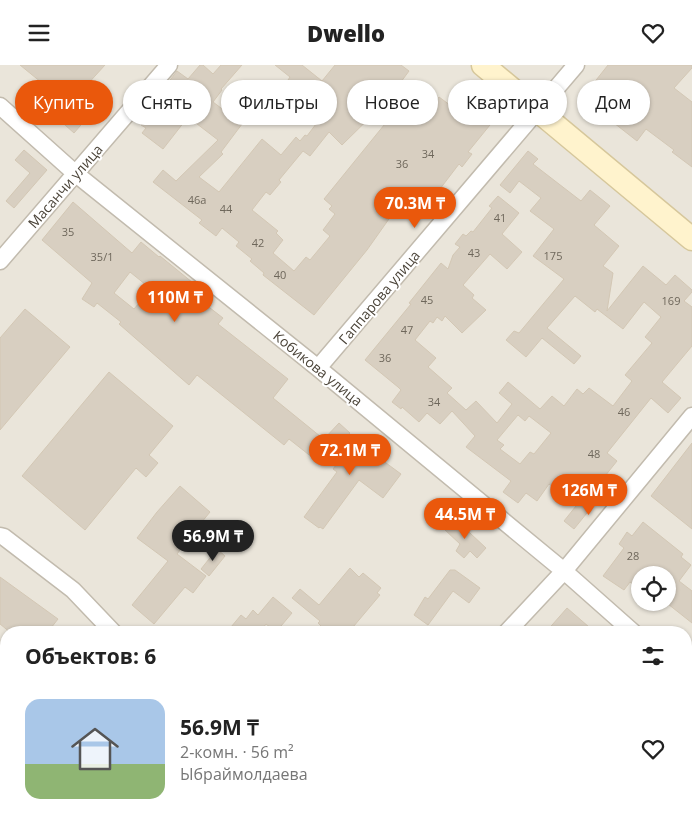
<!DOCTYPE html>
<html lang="ru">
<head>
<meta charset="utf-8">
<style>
  body { margin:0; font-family:"Open Sans",sans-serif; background:#f6f6f6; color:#222; height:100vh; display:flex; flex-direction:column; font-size:19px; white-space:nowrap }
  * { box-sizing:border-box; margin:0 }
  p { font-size:16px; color:#767676 }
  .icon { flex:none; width:28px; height:28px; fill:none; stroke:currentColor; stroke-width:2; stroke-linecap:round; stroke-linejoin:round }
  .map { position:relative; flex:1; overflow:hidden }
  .side { position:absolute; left:0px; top:561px; width:692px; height:196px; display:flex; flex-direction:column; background:#fff; border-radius:20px 20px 0 0; box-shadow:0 1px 4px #0004 }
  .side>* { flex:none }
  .guide { position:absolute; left:15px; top:15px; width:662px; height:45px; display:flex; gap:10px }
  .tools { position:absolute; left:631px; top:501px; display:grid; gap:10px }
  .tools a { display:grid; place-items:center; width:45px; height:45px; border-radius:50%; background:#fff; box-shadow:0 1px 4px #0004; font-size:25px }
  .price { position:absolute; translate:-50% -42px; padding:0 11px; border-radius:18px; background:#ea580c; color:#fff; font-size:16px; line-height:32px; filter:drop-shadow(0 1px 2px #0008) }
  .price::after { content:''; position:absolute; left:50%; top:30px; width:15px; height:11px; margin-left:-8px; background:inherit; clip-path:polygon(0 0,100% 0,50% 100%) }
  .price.current { background:#222; color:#fff }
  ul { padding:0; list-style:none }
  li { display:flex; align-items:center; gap:15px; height:125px; padding:0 25px }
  li span { display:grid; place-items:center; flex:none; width:140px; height:100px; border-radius:15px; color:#555 }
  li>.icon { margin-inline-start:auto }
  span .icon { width:60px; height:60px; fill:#fffc; stroke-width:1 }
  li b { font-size:21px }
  h2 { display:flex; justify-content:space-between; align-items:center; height:60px; padding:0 25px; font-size:21px }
  .tag { padding:0 18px; border-radius:22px; background:#fff; box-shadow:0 1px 4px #0004; font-size:18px; line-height:45px }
  .tag.current { background:#ea580c; color:#fff }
  header { display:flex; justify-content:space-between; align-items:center; height:65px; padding:0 25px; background:#fff; font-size:22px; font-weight:800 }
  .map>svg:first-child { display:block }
</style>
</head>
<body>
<header><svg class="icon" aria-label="menu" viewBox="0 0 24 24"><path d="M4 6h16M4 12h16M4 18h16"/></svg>Dwello<svg class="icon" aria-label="heart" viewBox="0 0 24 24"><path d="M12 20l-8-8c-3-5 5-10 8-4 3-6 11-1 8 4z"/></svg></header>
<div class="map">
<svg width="692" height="757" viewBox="0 0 692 757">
  <rect width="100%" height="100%" fill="#f6f3ec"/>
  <path fill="#eae5da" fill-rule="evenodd" d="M0,0H692V757H0ZM640,510H668V538H640ZM6,568H686V751H6Z"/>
  <path fill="#d8cfc1" stroke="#d3c7b4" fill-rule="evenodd" d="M20,0H105L75,33L78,35L73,41L87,53L74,68L47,44L58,31Z
    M200,0H203L213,9L221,0H242L221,24L222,25L213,37L242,59L221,87L223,89L199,112L219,127L262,74L281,90L296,72L300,76L305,70L307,71L325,47L296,23L286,18L290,12L275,0H302L322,16L335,0H401L409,6L395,25L397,26L342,80L329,67L310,91L303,86L279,115L281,117L270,130L266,127L252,145L278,166L276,168L283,175L273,188L294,206L306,192L310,195L330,171L323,165L335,149L329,144L332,141L324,134L406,33L419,43L424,37L431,42L439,32L458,46L476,23L503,44L468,87L472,89L462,102L459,99L430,137L415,125L398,146L396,144L367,185L314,250L263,210L264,208L250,196L252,194L236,181L239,177L222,163L216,171L199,158L202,155L153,117L163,105L176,116L218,75L188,52L163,84L142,68L146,63L141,60L159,37L155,35L177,6L188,14Z
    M608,0H692V3L674,23L692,37V102L672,87L674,85L646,64L637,76L614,58L625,44L593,19Z
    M24,85L47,105L14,143L6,136L30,108L15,95Z
    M528,86L538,94L533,99L581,136L590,125L610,141L594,160L619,181L603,201L613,208L607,246L643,201L666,220L675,210L692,225V227L684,236L692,242V281L662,317L681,333L668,348L651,333L607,388L617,396L601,416L608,422L574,464L564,456L576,441L549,419L537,436L526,428L518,438L503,427L511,416L466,382L475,371L452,346L440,359L427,348L419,357L402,342L401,344L392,337L401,325L398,322L365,295L411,239L409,238L441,198L448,204L453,190L460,182L455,179L463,169L466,171L471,166L473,167L492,143L489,141L498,131L519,148L502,169L522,187L507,204L490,189L463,220L474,230L472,233L486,245L462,268L445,251L442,256L437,252L433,258L430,256L415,275L436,293L428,302L452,323L447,328L466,345L476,336L497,358L512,339L499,328L508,317L540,344L552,331L564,341L577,324L583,329L589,323L613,341L632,316L625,310L652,278L645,272L661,252L644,237L623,264L597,244L595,247L575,231L547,263L581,291L574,299L542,273L526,292L506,275L514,266L519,268L564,214L533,191L554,164L530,146L541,133L519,116L510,128L500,120ZM518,350L525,356L529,351L551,368L534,389L530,387L520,399L500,384L504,380L497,375Z
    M73,137L132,188L141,177L159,192L160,191L198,222L192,229L223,253L218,259L288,314L273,333L326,376L313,393L289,374L284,380L197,310L189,320L119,259L121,257L97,238L94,242L82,234L92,218L42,175ZM130,207L151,224L134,244L114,228Z
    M25,244L70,282L0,365V273Z
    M109,307L173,361L149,390L158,398L146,412L136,403L85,465L22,411Z
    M339,358L350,368L348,370L401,409L383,433L359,415L323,464L320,462L319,463L304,452L337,407L333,404L343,391L324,374Z
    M692,378V464L651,431Z
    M180,421L210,447L201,458L203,460L194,471L192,469L177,489L206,511L193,528L185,522L154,559L132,540L168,496L137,473L157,447Z
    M455,454L486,483L477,493L470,486L464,493L456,486L460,479L445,465Z
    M643,457L683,489L681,492L691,500L679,516L692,526V558L668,539V510H640V525L630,517L624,525L603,511L624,483L619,479L627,467L632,471Z
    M217,484L225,491L209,511L201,504Z
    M350,503L359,512L363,508L381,523L377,528L380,530L348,568H316L321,561L318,558L320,556L292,533L300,524L319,540Z
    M450,505H455L480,523L469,538L453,526L428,560L414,550L425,532L428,534Z
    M0,512L58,554L47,568H11L0,559Z
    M273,532L292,548L276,567L266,559L259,568H226L241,550L246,554L253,545L258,550Z
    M567,543L596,568H545Z"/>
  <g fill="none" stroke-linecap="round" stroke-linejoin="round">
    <g stroke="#c2bbae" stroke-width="19">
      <path id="street" d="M0,41L76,109L318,303L564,506L634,568
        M0,196L169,0
        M318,303L576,0
        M0,471L4,472L73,525L114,568
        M506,568L564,506L692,351
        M686,614L692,619
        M363,751L370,757
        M338,757L342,751"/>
    </g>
    <g stroke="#d6c79b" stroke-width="25">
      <path id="secondary" d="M483,0L692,174"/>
    </g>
    <use href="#street" stroke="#fff" stroke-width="16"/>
    <use href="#secondary" stroke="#fff3cd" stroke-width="22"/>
  </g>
  <g text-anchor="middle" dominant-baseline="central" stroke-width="4" stroke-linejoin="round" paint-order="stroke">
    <g font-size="11" fill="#6e675b">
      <text x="428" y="88">34</text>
      <text x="402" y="98">36</text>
      <text x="197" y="134">46а</text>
      <text x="226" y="143">44</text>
      <text x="500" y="152">41</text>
      <text x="68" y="166">35</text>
      <text x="258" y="177">42</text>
      <text x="474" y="187">43</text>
      <text x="553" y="190">175</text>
      <text x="102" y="191">35/1</text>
      <text x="280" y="209">40</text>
      <text x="427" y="234">45</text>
      <text x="671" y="235">169</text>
      <text x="407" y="264">47</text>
      <text x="385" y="292">36</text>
      <text x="434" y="336">34</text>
      <text x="624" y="346">46</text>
      <text x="594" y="388">48</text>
      <text x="633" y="490">28</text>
    </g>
    <g font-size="14" fill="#4b4439" stroke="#fff">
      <text transform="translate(65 121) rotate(-49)">Масанчи улица</text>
      <text transform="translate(379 232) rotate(-50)">Гаппарова улица</text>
      <text transform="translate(318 303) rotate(39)">Кобикова улица</text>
    </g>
  </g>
</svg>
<div class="tools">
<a><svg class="icon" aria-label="locate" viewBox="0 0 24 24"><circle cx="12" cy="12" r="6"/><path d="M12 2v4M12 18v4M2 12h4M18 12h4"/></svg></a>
</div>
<b class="price" style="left:415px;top:164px">70.3M ₸</b>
<b class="price" style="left:175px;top:258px">110M ₸</b>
<b class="price" style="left:350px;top:411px">72.1M ₸</b>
<b class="price" style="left:589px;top:451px">126M ₸</b>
<b class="price" style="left:465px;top:475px">44.5M ₸</b>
<b class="price current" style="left:213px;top:497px">56.9M ₸</b>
<div class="guide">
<a class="tag current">Купить</a>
<a class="tag">Снять</a>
<a class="tag">Фильтры</a>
<a class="tag">Новое</a>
<a class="tag">Квартира</a>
<a class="tag">Дом</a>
</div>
<section class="side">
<h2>Объектов: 6<svg class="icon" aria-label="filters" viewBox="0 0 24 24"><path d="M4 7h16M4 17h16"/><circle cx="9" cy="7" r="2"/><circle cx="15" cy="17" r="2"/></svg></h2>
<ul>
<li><span style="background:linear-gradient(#a9c7e8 65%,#8fb573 0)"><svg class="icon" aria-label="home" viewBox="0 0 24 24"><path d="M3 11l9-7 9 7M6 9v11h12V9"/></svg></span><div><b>56.9M ₸</b><p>2-комн. · 56 m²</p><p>Ыбраймолдаева</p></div><svg class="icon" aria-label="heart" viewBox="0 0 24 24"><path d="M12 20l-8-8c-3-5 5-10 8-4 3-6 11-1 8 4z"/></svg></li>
</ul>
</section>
</div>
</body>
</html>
